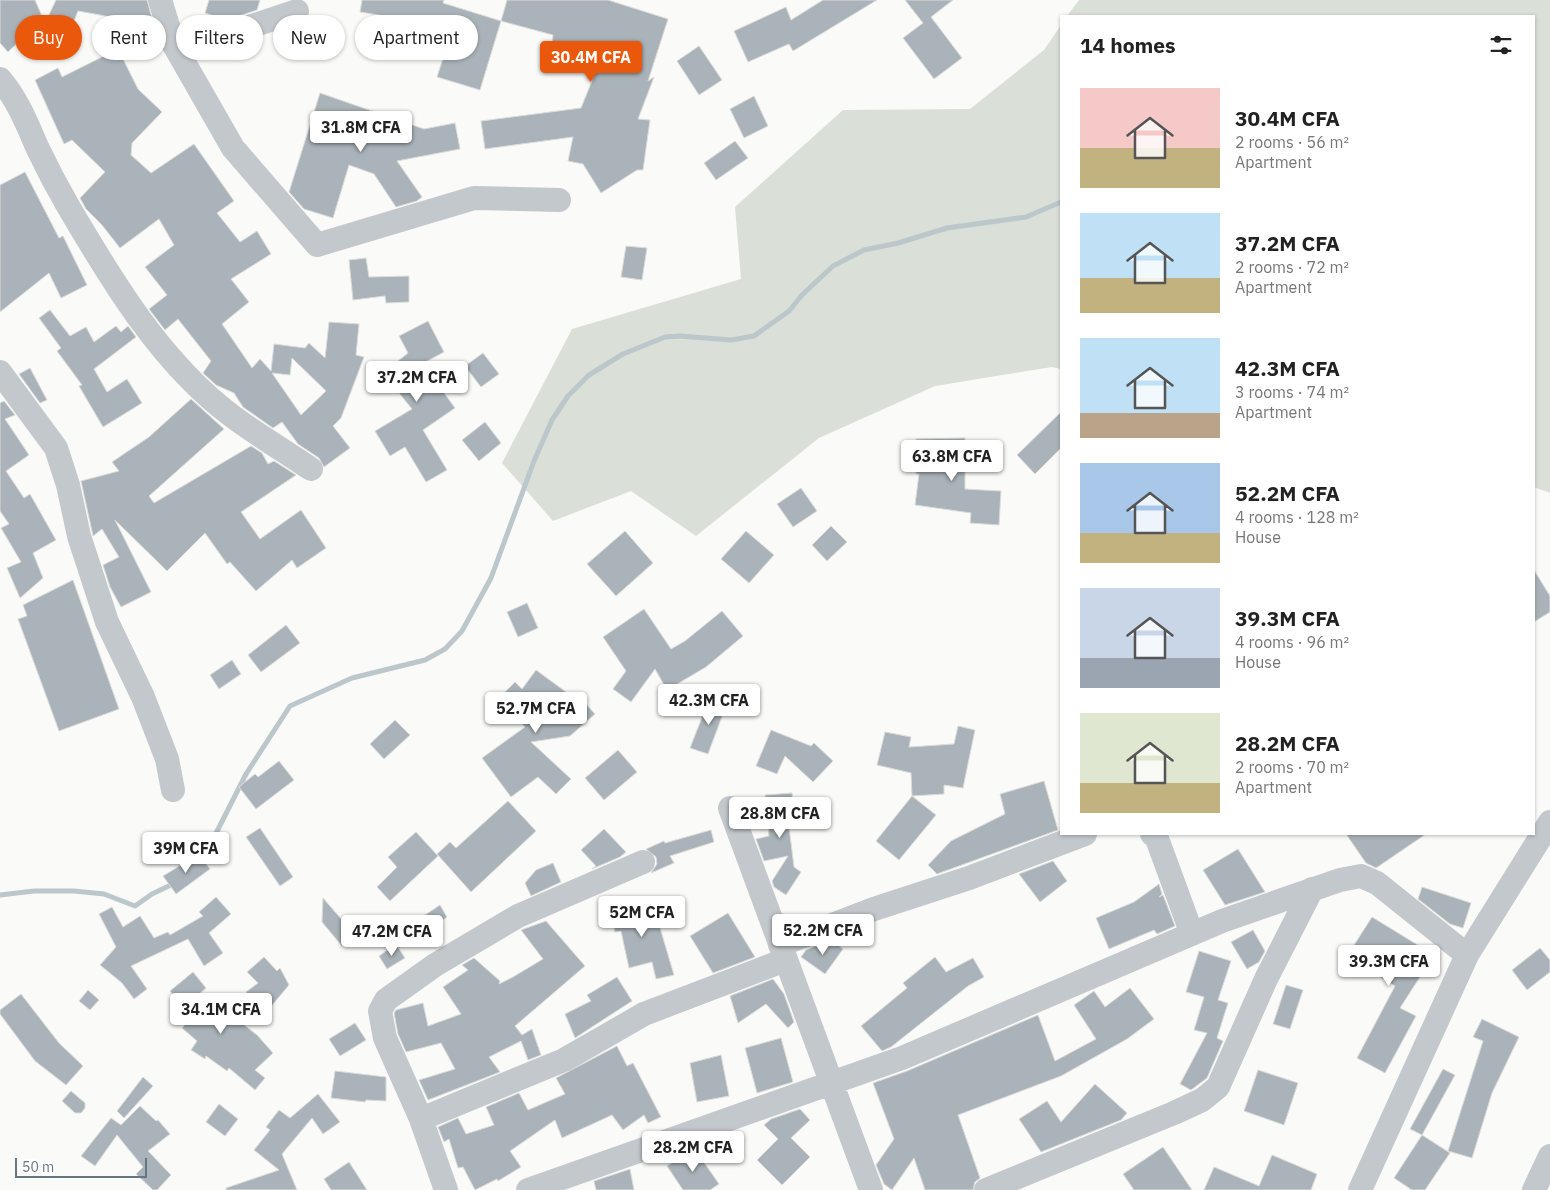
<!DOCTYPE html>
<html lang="en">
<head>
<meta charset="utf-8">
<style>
  body { margin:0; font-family:"IBM Plex Sans",sans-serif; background:#f2f2f2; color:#222; height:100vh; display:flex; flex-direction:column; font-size:19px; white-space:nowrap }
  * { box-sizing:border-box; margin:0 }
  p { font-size:16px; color:#767676 }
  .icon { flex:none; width:28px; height:28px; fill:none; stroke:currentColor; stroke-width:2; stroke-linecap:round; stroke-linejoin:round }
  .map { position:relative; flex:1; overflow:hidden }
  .panel { position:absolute; left:1060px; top:15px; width:475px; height:820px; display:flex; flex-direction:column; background:#fff; border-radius:0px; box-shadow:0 1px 4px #0004 }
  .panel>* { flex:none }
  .guide { position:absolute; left:15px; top:15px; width:475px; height:45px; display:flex; gap:10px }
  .scale { position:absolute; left:15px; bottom:12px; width:132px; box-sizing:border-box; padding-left:5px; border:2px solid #657683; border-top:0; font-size:14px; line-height:18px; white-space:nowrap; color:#657683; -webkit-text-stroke:4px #fff; paint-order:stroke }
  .price { position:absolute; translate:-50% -42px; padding:0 11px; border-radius:5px; background:#fff; color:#222; font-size:16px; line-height:32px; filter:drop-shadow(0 1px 2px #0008) }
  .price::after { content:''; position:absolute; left:50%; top:30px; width:15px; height:11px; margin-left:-8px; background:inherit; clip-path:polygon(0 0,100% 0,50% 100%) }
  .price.selected { background:#ea580c; color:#fff }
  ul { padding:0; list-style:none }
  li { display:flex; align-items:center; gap:15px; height:125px; padding:0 20px }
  li span { display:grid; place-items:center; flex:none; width:140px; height:100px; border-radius:0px; color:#555 }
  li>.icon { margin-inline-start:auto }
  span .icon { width:60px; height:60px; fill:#fffc; stroke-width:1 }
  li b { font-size:21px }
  h2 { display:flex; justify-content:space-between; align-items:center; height:60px; padding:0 20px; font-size:21px }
  .pill { padding:0 18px; border-radius:22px; background:#fff; box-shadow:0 1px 4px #0004; font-size:18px; line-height:45px }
  .pill.selected { background:#ea580c; color:#fff }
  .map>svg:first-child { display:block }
</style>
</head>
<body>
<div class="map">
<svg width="1550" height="1190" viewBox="0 0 1550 1190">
  <rect width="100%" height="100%" fill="#fafaf8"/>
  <path fill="#dadfd7" d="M1079,0H1550V493L1534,487V16H1067Z
    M1061,25V369L1052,367L935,386L819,438L696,536L631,491L553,521L502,463L572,329L741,279L735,207L843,110L970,109L1044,50Z"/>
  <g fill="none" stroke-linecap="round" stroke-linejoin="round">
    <path stroke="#bbc7cb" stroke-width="5" d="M200,865L246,774L290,706L352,678L425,660L445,649L462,631L491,578L534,461L552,420L568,396L589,375L623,354L665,337L680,336L731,340L754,336L789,311L802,295L833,266L864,250L898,243L947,228L1026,217L1061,202
      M0,895L34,891H74L104,894L135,906L152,894L175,883"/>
  </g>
  <path fill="#aab3b9" stroke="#dcdcda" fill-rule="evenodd" d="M0,0H35L45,23L56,0H147L158,40L118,49L111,17L78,11L70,31L55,45L59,59L31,30L8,52L0,43Z
    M209,0H260L257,10L227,20L205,13Z
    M362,0H444L443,3L501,21L480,90L437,77L453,27L360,12Z
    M507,0H608L668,19L648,81L654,77L638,119L650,120L643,170H637L601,193L583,164L568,161L573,137L485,149L481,121L581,108L596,71L550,68L553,35L501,21Z
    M823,0H877L793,51L789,44L748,62L734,31L786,7L791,20Z
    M905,0H953L931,17L962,58L934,79L903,38L923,23Z
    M699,46L722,80L699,95L677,61Z
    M118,49L138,89L162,112L132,143L131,155L151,173L194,144L234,201L217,213L240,242L257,231L271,254L231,279L249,302L222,324L252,368L260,359L271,371L274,344L305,348L309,343L325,358L329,322L359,324L356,355L364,357L341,418L333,426L350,448L324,467L319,458L298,444L282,422L273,428L243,407L234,393L216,385L203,373L211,361L178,319L165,330L149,309L167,295L145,267L174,245L159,219L120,248L102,225L86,209L80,198L105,172L72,140L64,144L35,80L58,68L62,77ZM292,358L326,391L301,415L272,373L290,375Z
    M320,93L424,129L455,123L460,149L397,161L422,197L417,201L396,207L374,174L349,165L333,218L304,209L289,192Z
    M754,96L768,126L744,138L730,109Z
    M735,141L748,158L716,180L704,163Z
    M25,172L59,238L63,236L87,285L61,298L49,273L0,312V185Z
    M626,246L647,248L642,280L621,277Z
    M366,258L369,277L409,276V302L386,303L385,296L353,300L349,260Z
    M50,310L70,336L86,327L94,342L116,326L121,332L128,326L136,337L94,369L107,392L127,379L142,403L103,427L79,386L82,385L57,351L61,348L39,318Z
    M428,321L444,352L418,366L439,392L442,390L455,408L423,430L447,470L426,482L405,447L390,456L375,431L412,409L383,373L408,353L399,336Z
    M483,353L499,374L481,387L465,366Z
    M30,368L47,400L40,403L19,374Z
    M191,399L224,429L149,496L154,503L251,446L262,453L268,464L274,461L296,475L241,512L260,539L301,510L326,548L297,568L292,560L256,591L230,562L227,564L205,533L167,571L115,520L151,592L121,607L110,587L103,565L119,557L102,529L93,536L81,481L119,471L112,462L149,437Z
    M4,401L15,415L5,419L29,455L6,471L24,498L30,494L56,540L33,553L43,578L20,598L7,568L21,562L1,528L9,524L0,511V403Z
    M1061,412V448L1035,474L1017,455Z
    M485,422L501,443L479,461L462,440Z
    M965,438V489L1001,491L999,525L970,523L971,513L915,505L919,474H916V439Z
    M801,488L817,511L793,527L777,504Z
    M831,526L847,542L827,561L812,545Z
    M625,531L653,563L616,596L587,564Z
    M746,531L774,555L749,583L721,559Z
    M1534,570L1550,596V612L1534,622Z
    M73,580L119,709L59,731L18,619L27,616L23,605Z
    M527,603L538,628L518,637L507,612Z
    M644,609L671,649L685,641L722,611L743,636L706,667L667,690L655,669L631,702L613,689L626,671L603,637Z
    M286,625L300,643L261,672L248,655Z
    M232,660L241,674L219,689L210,675Z
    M536,670L581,703L584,702L595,714L570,736L531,742L571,779L556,794L538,777L511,797L482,758L525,727L498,699L515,682L522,689Z
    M710,697L727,703L708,754L690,748Z
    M395,720L410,735L384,759L370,744Z
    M958,726L975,730L963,788L944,785V794L912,796L911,773L877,765L885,732L911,737L909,747L954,744Z
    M771,730L811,746L814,743L833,761L813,782L785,756L777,774L756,766Z
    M618,750L637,772L604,800L585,778Z
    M279,761L294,780L256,809L239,787L255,774L258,777Z
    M1044,781L1058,830L937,874L928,865L951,841L1005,814L1000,794Z
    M792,793L795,826L789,827L794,867L801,872L786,895L774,887L772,881L788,856L764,861L756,839L769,836L765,795Z
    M912,796L936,815L899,860L876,841Z
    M508,801L536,831L471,892L437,854L450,842L456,848Z
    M260,828L293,877L280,886L246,837Z
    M604,829L626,852L620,857L592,869L596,866L581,850Z
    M711,830L714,842L670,856L674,863L651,873L657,864L656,857L646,849L664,841L665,843Z
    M416,832L438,856L390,901L377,887L397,867L388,857Z
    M1346,834H1426L1376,868L1366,863Z
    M1238,849L1265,892L1225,905L1203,870Z
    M199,855L210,869L176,894L163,876L186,862L188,864Z
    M1053,861L1067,881L1040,902L1019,874Z
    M553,863L561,882L531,896L525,883L536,870Z
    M1159,884L1162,894L1159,897L1163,895L1175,926L1157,934L1154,930L1109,949L1096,918L1134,902Z
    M1422,887L1471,903L1463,928L1450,924L1418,899Z
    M216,897L231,914L209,933L223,953L204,966L188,939L131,966L147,989L134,999L122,983L100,965L116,947L99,914L112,907L123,927L140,916L154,938L168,932L170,935L203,916L199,912Z
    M323,898L355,935L342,946L322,922Z
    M639,901L642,916L655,911L674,975L656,979L652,962L629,968L621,931L615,932L609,907Z
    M440,905L447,917L438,924L442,929L429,934L419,919Z
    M728,913L755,957L713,973L690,936Z
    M1372,917L1434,955L1400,1008L1416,1016L1385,1073L1357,1058L1395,986L1347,956Z
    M546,921L585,966L515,1026L522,1035L532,1029L541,1055L528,1060L521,1041L489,1057L500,1072L428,1100L419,1080L455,1069L441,1043L406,1052L398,1034L394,1013L396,1010L423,1003L428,1026L461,1014L443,987L468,970L462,965L474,958L500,981L499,984L513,977L543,959L521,930Z
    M1253,930L1265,951L1259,962L1247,969L1231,942Z
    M831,940L843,949L825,974L801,957L806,950Z
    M396,944L405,958L387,969L379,956Z
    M1540,948L1550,960V972L1527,990L1512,970Z
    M1199,951L1231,961L1218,1000L1228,1003L1217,1038L1223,1041L1207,1078L1191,1090L1180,1084L1207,1033L1194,1030L1204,997L1186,992Z
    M264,957L277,971L280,968L289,985L263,1016L246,992L258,983L247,972Z
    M935,957L946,972L973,958L984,977L968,986L891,1047L882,1051L861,1026L907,988L903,983Z
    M193,972L206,988L198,995L231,1022L234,1017L257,1035L273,1053L255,1070L265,1078L255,1090L229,1068L227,1071L206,1056L205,1059L191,1050L197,1041L182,1028L192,1018L170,991Z
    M617,977L632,1001L575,1038L565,1014L591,1001L587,995Z
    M773,979L784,994L794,1022L788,1028L766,1004L738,1023L730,996Z
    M1286,985L1303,990L1290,1029L1273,1024Z
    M1130,988L1154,1019L1127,1039L1061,1076L958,1115L980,1178L975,1182L973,1190H925L914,1158L892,1190L884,1184L876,1165L894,1139L873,1083L907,1071L1038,1015L1055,1061L1096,1039L1074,1005L1094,991L1105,1007Z
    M88,990L99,1000L90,1010L79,1001Z
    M21,994L59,1043L83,1066L66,1085L35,1061L0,1014V1010Z
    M1482,1019L1519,1037L1492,1093L1472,1158L1448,1151L1483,1041L1473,1037Z
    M355,1023L366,1040L340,1056L329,1039Z
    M781,1038L793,1082L757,1093L745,1048Z
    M617,1046L627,1066L633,1063L661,1117L648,1123L644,1115L623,1130L612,1115L562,1138L555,1120L510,1151L521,1167L498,1181L497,1179L475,1190L463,1167L458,1168L449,1139L444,1142L438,1127L458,1118L466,1134L494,1125L486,1107L519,1093L528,1110L565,1094L556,1078Z
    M721,1055L729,1096L697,1102L690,1063Z
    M1443,1069L1455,1075L1422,1135L1410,1129Z
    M1258,1070L1298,1083L1284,1125L1244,1111Z
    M335,1071L386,1077V1101L366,1100L365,1102L331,1098Z
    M143,1077L153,1086L124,1118L117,1111Z
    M1095,1084L1127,1113L1121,1120L1041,1152L1019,1119L1047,1101L1061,1122Z
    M71,1091L85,1103V1108L81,1113H75L62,1101Z
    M318,1094L340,1122L323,1134L312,1118L282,1154L297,1190H226V1188L279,1170L254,1150L270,1130L266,1127L279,1110L290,1118Z
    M219,1104L238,1119L225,1136L206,1122Z
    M140,1106L156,1121L158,1120L170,1134L148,1151L171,1175L157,1190H153L136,1174L143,1167L117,1135L95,1166L81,1156L111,1118L121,1125Z
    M800,1109L810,1120L791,1138L810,1157L782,1185L757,1160L778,1139L764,1125L771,1119Z
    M1422,1135L1450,1153L1425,1190H1412L1394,1178Z
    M1163,1147L1192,1190H1134L1123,1174Z
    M694,1148L719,1184L710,1190H683L667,1166Z
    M1272,1155L1317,1174L1311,1190H1204L1214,1167L1259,1186Z
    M349,1162L367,1190H331L324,1179Z
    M630,1169L634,1190H596L594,1181Z"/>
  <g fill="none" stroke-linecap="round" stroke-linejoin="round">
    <path stroke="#c3c8cc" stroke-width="24" d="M160,0L174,45L233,148L317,245L474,198L559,200
      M174,45L180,48L195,45L297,11
      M0,79C18,100 27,124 38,149C47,168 57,187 68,206C112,281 161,363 232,416C257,435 285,451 311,469
      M0,372L56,448L68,485L79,536L107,622L143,697L167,759L173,790
      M730,808L871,1190
      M1152,834L1156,836L1192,934
      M780,945L874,909L969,878L1085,834
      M421,1119L564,1060L644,1014L785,960
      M446,1190L421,1119L385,1038L380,1011L386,1000L435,965L518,916L643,862
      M528,1190L902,1058L1222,921L1340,880L1361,876L1377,883L1467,955
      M986,1190L1174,1113L1202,1100L1218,1087L1266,979L1312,889
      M1360,1190L1467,955L1550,822
      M1534,1190L1550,1156"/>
  </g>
</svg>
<div class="scale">50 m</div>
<b class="price selected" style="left:591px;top:83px">30.4M CFA</b>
<b class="price" style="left:361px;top:153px">31.8M CFA</b>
<b class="price" style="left:417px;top:403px">37.2M CFA</b>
<b class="price" style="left:952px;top:482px">63.8M CFA</b>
<b class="price" style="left:709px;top:726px">42.3M CFA</b>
<b class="price" style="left:536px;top:734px">52.7M CFA</b>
<b class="price" style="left:780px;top:839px">28.8M CFA</b>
<b class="price" style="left:186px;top:874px">39M CFA</b>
<b class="price" style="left:642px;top:938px">52M CFA</b>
<b class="price" style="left:823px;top:956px">52.2M CFA</b>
<b class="price" style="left:392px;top:957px">47.2M CFA</b>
<b class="price" style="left:1389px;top:987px">39.3M CFA</b>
<b class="price" style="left:221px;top:1035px">34.1M CFA</b>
<b class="price" style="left:693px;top:1173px">28.2M CFA</b>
<div class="guide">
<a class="pill selected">Buy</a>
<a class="pill">Rent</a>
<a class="pill">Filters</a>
<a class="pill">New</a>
<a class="pill">Apartment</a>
</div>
<section class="panel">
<h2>14 homes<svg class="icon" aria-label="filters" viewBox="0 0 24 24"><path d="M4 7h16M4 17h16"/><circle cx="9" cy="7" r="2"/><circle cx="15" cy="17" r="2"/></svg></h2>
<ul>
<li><span style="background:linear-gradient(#f6c9c9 60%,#c2b280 0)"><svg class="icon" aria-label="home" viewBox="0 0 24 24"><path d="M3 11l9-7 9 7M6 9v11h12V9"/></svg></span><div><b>30.4M CFA</b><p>2 rooms · 56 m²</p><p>Apartment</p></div></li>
<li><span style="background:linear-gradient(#bfe0f5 65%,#c2b280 0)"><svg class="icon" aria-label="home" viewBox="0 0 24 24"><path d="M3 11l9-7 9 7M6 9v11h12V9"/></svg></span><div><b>37.2M CFA</b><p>2 rooms · 72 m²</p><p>Apartment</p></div></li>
<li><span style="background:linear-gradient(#bfe0f5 75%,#b9a48a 0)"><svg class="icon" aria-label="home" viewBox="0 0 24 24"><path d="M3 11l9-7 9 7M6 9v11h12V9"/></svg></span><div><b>42.3M CFA</b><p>3 rooms · 74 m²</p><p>Apartment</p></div></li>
<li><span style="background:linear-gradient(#a9c7e8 70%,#c2b280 0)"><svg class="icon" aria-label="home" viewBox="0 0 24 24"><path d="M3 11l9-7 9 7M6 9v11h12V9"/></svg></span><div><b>52.2M CFA</b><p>4 rooms · 128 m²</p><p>House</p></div></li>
<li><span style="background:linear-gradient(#c9d6e8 70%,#9aa5b1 0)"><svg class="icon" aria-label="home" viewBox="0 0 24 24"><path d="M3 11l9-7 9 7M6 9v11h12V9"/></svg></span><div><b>39.3M CFA</b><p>4 rooms · 96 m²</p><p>House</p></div></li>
<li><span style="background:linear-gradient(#dfe7d0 70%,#c2b280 0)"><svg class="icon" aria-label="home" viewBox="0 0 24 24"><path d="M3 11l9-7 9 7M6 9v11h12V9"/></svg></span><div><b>28.2M CFA</b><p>2 rooms · 70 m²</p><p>Apartment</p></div></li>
</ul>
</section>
</div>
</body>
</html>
